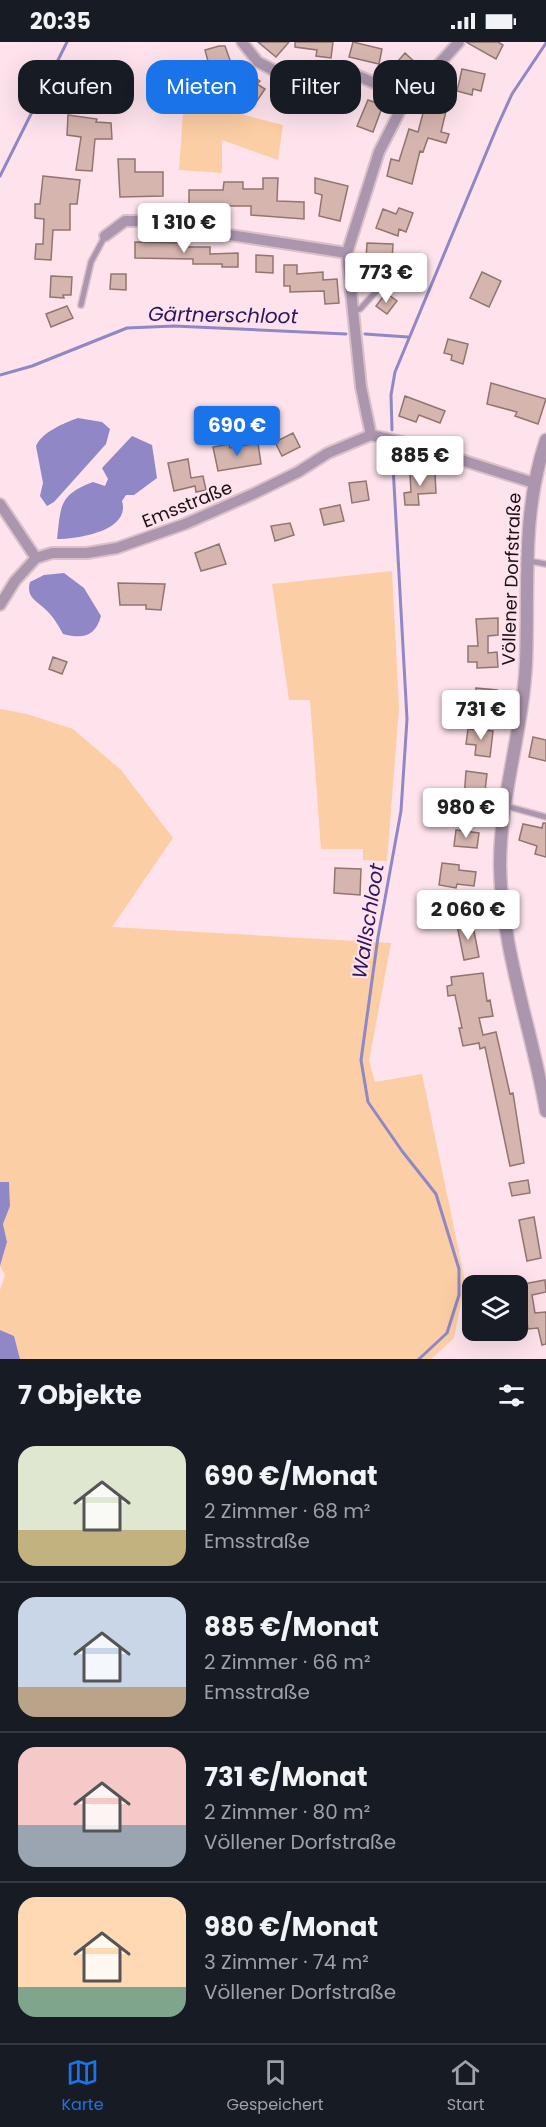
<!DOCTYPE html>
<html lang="de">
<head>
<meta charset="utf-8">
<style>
  body { margin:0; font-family:Poppins,sans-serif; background:#242831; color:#f1f3f6; height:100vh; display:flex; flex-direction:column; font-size:22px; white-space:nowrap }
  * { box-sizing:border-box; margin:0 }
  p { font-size:20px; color:#9ea1a6 }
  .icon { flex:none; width:33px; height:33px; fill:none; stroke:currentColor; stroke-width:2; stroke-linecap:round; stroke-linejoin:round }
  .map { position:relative; height:1317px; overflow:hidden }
  .sheet { display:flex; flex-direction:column; background:#171b24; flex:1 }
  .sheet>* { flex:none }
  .guide { position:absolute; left:18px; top:18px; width:510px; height:54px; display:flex; gap:12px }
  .fabs { position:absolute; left:462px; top:1233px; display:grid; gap:12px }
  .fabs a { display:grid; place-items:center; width:66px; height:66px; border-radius:12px; background:#171b24; box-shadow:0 6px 24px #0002; font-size:30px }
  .price { position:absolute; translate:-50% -51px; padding:0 14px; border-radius:6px; background:#fff; color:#222; font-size:20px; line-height:39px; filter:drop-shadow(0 2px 3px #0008) }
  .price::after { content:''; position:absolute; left:50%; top:36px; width:18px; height:14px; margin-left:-9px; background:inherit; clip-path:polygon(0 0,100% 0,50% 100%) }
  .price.selected { background:#1a73e8; color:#fff }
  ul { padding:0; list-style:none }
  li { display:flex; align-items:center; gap:18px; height:150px; padding:0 18px }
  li+li { border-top:2px solid #363941 }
  li span { display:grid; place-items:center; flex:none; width:168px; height:120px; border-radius:18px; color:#555 }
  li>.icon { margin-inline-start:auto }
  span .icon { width:72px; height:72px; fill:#fffc; stroke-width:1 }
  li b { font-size:26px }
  h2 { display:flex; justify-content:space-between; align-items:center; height:72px; padding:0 18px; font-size:26px }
  .tag { padding:0 21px; border-radius:18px; background:#171b24; box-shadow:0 6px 24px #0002; font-size:21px; line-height:54px }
  .tag.selected { background:#1a73e8; color:#fff }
  .status { display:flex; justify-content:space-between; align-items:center; height:42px; padding:0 30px; background:#171b24; direction:ltr }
  .status svg { height:16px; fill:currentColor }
  .tabs { display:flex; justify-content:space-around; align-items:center; height:84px; border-top:2px solid #363941; background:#171b24; font-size:16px; color:#9ea1a6 }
  .tabs a { display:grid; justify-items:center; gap:3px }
  .tabs .selected { color:#1a73e8 }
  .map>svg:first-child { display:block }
</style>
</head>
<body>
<div class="status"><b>20:35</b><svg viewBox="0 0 49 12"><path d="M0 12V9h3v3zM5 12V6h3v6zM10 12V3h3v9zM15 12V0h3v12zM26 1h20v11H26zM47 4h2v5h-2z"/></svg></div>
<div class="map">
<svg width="546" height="1317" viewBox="0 0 546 1317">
  <rect width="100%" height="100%" fill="#fee3ec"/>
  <path fill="#fccea5" d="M184,57L283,83L278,118L222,98V131L179,128Z
    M392,529L399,666L387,819L363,818V807H321L310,658H289L272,542Z
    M0,667L27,672L73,687L121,728L173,796L112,885L391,901L369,1019L375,1040L422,1032L465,1239L454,1296L431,1317H20L14,1294L0,1288V1248L5,1233L0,1224L7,1200L3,1182L10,1164L9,1140H0Z"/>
  <path fill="#8f87c6" d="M78,376L102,380L110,387L106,402L54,460L47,464L40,454L43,441L36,404C42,390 64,381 78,376Z
    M132,394L152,403L157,436L134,453H126L122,459C131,489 78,497 57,497C61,463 59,453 93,440L105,444L108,437L102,426Z
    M64,531L84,546L101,574C95,595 83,597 63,592C59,585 55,577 49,571C40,560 25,557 30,540L44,533Z
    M0,1140H9L10,1164L3,1182L7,1200L0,1224Z
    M0,1288L14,1294L20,1317H0Z"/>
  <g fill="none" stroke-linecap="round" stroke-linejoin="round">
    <path stroke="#8f87c6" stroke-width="3" d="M0,134L67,0
      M365,292L408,295
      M0,333L32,324L127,286L174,284L346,292
      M392,388L391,353L395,330L497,85L512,52L546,1
      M392,406L407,677L401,769L378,895L361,1018L368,1060L402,1109L436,1152L459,1227V1253L447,1291L419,1317"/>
  </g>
  <path fill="#d6b5af" stroke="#93746f" stroke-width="1.5" d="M258,0H289L276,15Z
    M295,0H333L331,16L316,14L317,8L295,5Z
    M353,0L382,7L379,22L349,15Z
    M466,0H498L503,3L496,17Z
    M219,4H225L230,18L210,27L205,8Z
    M405,11L419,24L405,40L391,27Z
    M462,27L485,32L481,49L473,47L472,53L457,49Z
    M245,29L260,39L257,42L265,47L252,66L232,53L226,62L212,52L219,42L222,44L227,37L236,43Z
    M333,45L349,48L345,67L329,63Z
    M280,46L305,49L302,69L277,65Z
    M368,58L383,63L373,90L357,84Z
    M426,60L447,65L441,90L449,92L446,101L428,96L423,110L420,109L412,142L387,134L391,117L399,119L409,87L418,90Z
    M68,73L97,77L96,80L111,81L112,97H95L92,129L76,128L81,95L67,93Z
    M118,117H135V130H163V154L120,155Z
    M43,134L80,138L77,162H70V188H53L51,218L35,217L36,202H43L44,177L35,176V162H40Z
    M263,136H278L277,159L304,160V177L251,173V164H211V167H189V148H223L224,140H243V147H263Z
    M315,136L348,144L340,179L319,174L322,153L315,151Z
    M399,166L413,171L406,190L399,187L398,194L376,186L383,167L396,172Z
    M135,200L182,201V205H210V212L238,211V225H222V222H193V217L135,216Z
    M367,201L393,202L392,220L366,218Z
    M256,213L273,214V231L256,230Z
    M284,223H297V232L323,230V238L337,237L339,261L325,262L324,249L290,250V244H284Z
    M482,230L501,239L489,265L470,256Z
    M111,232H126V248L110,247Z
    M51,234L72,235L71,253H63L64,256L50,255Z
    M386,251L397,259L387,272L376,264Z
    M67,264L73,276L51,285L46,272Z
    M448,297L468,302L463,322L451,318L452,313L444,311Z
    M491,341L546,357L538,382L515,374L517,370L487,362Z
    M405,354L445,369L440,381L419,373L416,380L399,374Z
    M293,391L300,405L282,414L275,400Z
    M258,401L261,422L218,429L213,405L229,402L230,406Z
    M188,417L191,436L203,434L206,448L196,450L195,444L174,449L168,421Z
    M435,431L436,451L418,452L419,463H405L404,451L411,450L410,432Z
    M366,439L369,458L352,461L349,441Z
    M340,463L344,479L324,483L320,467Z
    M290,481L294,493L275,499L271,484Z
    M219,502L226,522L201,529L195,511Z
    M118,541L165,542L161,568L146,567V563H120Z
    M498,576V593L488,594V611L497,610L498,625L477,626V620H468V604H478L476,577Z
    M53,615L67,620L62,632L49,627Z
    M476,646L497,648L496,671L475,670Z
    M468,687L493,689L490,715L475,713L476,703L466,702Z
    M533,695L546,698V719L529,715Z
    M466,729L487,732L482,773L463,771Z
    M543,781H546V815L535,812L537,804L519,798L523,782L542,786Z
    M456,788L479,791L477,806L454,804Z
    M442,821L459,823V828L476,830L474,844L457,842L456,846L439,843Z
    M335,826L361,827L360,853L334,851Z
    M472,879L479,915L464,918L457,883Z
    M483,931L487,959L490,958L493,974L479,976L483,993L496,990L510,1052L513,1051L524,1121L510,1124L485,1005L480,1007L479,1001L463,1004L459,986H462L455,953L448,954L447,944L452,943L451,935Z
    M528,1138L530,1151L512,1154L509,1141Z
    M534,1175L541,1216L527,1219L519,1178Z
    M545,1238L546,1250L532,1253L535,1271L546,1270V1302L542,1303L538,1286L528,1287L524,1257L520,1258L518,1243Z"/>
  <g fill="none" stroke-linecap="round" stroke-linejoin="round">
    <g stroke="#dac1c9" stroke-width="8">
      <path id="service" d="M81,263L91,220L105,194
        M353,269L360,267L396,228
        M529,519L546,522
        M506,764L546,775"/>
    </g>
    <g stroke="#dac1c9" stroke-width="14">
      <path id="minor" d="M242,0L258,20L281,32L356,33L381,44L405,59
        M105,194L125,179H139L347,211L361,345L371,393
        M347,211L379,110L405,59L459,0
        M0,462L36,516
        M0,563L15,539L36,516L52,511H87L117,506L185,482L253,452L298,430L328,411L371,393L411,402L534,441"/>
    </g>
    <g stroke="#dac1c9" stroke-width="15">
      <path id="tertiary" d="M546,398C521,472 529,544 526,620C523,688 500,754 500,823C501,906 532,987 546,1069"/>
    </g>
    <use href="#service" stroke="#ab96ad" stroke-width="5"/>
    <use href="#minor" stroke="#ab96ad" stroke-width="10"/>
    <use href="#tertiary" stroke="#ab96ad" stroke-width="12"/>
  </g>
  <g text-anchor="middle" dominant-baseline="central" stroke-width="4.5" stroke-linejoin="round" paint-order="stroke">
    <g font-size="18" fill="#1b1014" stroke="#fee3ec">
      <text transform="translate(187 462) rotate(-22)">Emsstraße</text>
      <text transform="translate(511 537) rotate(-88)">Völlener Dorfstraße</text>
    </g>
    <g font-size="20" font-style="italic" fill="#2b1560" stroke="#fee3ec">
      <text transform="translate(223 273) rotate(1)">Gärtnerschloot</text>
      <text transform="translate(368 879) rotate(-81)">Wallschloot</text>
    </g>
  </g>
</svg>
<div class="fabs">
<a><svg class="icon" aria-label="layers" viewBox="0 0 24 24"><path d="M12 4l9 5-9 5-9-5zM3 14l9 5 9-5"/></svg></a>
</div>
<b class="price" style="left:184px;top:212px">1 310 €</b>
<b class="price" style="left:386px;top:262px">773 €</b>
<b class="price selected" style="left:237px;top:415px">690 €</b>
<b class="price" style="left:420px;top:445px">885 €</b>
<b class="price" style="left:481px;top:699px">731 €</b>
<b class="price" style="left:466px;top:797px">980 €</b>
<b class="price" style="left:468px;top:899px">2 060 €</b>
<div class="guide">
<a class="tag">Kaufen</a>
<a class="tag selected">Mieten</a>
<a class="tag">Filter</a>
<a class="tag">Neu</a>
</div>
</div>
<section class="sheet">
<h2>7 Objekte<svg class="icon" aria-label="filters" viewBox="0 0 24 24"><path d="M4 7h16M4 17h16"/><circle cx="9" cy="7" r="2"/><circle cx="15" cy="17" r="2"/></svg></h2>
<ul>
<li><span style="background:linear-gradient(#dfe7d0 70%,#c2b280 0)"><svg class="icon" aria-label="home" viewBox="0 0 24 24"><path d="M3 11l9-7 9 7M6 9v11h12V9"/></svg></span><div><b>690 €/Monat</b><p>2 Zimmer · 68 m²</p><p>Emsstraße</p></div></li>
<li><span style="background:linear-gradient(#c9d6e8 75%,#b9a48a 0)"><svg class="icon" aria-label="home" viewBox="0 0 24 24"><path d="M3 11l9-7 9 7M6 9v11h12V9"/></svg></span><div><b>885 €/Monat</b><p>2 Zimmer · 66 m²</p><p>Emsstraße</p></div></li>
<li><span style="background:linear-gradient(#f6c9c9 65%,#9aa5b1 0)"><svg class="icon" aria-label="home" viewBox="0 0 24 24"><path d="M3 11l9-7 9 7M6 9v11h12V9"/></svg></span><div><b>731 €/Monat</b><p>2 Zimmer · 80 m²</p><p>Völlener Dorfstraße</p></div></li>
<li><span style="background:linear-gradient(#ffd9b3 75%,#7fa58c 0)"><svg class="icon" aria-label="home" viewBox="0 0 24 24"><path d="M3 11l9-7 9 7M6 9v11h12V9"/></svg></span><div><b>980 €/Monat</b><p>3 Zimmer · 74 m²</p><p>Völlener Dorfstraße</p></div></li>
</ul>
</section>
<nav class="tabs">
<a class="selected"><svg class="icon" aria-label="map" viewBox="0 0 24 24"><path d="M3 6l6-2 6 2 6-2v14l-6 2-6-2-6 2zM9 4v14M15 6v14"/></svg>Karte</a>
<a><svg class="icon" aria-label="saved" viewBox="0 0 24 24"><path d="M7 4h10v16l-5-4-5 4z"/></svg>Gespeichert</a>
<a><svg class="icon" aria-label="home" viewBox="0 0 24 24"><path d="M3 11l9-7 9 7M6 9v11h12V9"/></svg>Start</a>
</nav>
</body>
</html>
